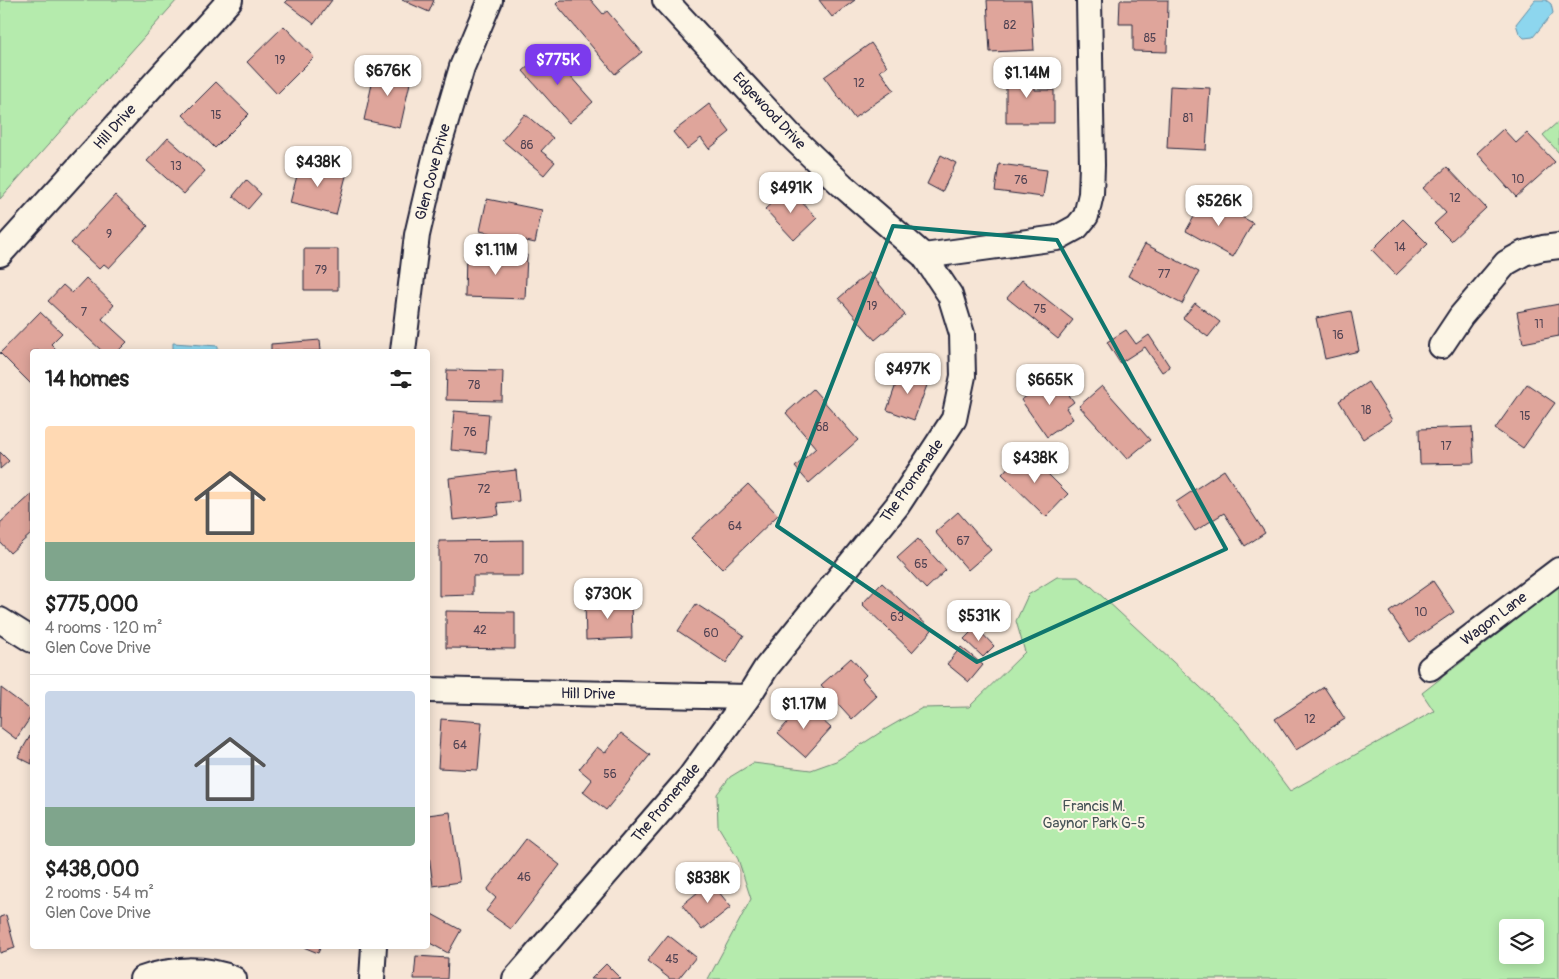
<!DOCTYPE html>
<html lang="en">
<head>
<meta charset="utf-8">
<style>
  body { margin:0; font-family:Pangolin,sans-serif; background:#f2f2f2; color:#222; height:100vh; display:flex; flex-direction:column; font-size:19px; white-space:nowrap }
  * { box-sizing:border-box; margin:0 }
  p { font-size:16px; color:#767676 }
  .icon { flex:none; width:28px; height:28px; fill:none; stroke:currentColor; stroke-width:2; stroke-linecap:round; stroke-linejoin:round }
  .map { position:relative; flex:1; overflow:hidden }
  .side { position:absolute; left:30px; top:349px; width:400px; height:600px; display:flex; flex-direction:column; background:#fff; border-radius:5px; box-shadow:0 2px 12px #0003 }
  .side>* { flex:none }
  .buttons { position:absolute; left:1499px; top:919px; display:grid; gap:10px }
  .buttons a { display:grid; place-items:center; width:45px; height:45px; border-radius:5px; background:#fff; box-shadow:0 2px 12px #0003; font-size:25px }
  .price { position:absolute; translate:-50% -42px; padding:0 11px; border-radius:10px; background:#fff; color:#222; font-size:16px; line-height:32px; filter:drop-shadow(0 1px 2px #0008) }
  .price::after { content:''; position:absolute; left:50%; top:30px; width:15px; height:11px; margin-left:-8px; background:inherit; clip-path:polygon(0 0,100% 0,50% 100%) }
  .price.active { background:#7c3aed; color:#fff }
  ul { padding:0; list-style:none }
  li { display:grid; align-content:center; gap:10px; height:265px; padding:0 15px }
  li+li { border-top:1px solid #e0e0e0 }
  li span { display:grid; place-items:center; height:155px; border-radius:5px; color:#555 }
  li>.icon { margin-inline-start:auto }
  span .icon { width:90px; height:90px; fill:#fffc; stroke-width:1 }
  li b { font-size:21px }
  h2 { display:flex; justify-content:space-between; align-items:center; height:60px; padding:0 15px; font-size:21px }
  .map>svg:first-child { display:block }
</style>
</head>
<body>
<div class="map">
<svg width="1559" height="979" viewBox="0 0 1559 979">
  <rect width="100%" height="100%" fill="#f6e5d6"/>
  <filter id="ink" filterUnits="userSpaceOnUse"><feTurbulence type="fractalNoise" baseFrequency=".02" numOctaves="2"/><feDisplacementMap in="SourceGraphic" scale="10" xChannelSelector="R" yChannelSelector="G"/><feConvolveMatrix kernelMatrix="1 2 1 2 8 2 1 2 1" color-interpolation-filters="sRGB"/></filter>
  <g filter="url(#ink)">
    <path fill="#b5ebad" stroke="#6c8674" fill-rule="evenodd" d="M0,0H177L0,199Z
      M1559,121V153L1543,135Z
      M1057,577H1078L1092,587L1239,723L1290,791L1434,711L1422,693L1559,586V979H708L751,899L738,859L718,826L717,794L730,777L753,763L811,770L836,761L884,730L922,708L969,707L1025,652L1016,621L1028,595ZM1508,928H1535V955H1508Z"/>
    <path fill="#8dd6ee" stroke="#628ea6" d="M1535,0H1546L1551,4L1553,13L1533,37L1524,38L1519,33L1516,24Z
      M173,343L218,346V351H173Z"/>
    <path fill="#dfa59b" stroke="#22223b" d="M287,0H332L314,24L285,2Z
      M402,0H434L429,12Z
      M560,0H591L603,14L607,11L642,52L615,74L556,4Z
      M819,0H855L832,17Z
      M987,0H1031L1034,50L990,52Z
      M1120,0H1168L1167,52L1133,51V24H1119Z
      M284,26L314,57L277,94L247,62Z
      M871,43L887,66L880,71L894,90L854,118L824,77Z
      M547,50L593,102L569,123L523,71Z
      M376,66L412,74L400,128L364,120Z
      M1006,68H1035V90H1054V123H1006Z
      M216,82L249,114L215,148L183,115Z
      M1170,86L1210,88L1206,150L1167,148Z
      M709,104L730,132L709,149L701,138L687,149L673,132Z
      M525,114L553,138L541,151L555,162L544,175L502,140Z
      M1503,129L1516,143L1527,133L1555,162L1516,197L1477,153Z
      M168,138L205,171L184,194L147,161Z
      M941,155L956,163L942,192L927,184Z
      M301,160L347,172L336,215L290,203Z
      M999,164L1047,170L1043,197L995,191Z
      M1447,167L1486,208L1451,241L1434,224L1446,213L1423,188Z
      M246,180L261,194L248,209L233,196Z
      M788,188L817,218L794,240L765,209Z
      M115,195L148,226L109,268L104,264L99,269L71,243Z
      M1205,197L1253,223L1233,257L1186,231Z
      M487,199L542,210L535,243L480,231Z
      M1403,219L1428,244L1396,275L1372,250Z
      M1145,244L1199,272L1182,304L1128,276Z
      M304,249H338V290H304Z
      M466,253L527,255L525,299L465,297Z
      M869,272L905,315L875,340L839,298Z
      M86,278L114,305L102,319L127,342L118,351H102L48,301L63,285L72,293Z
      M1022,280L1073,320L1058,339L1007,298Z
      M1195,303L1220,322L1208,337L1183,318Z
      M1559,304V336L1523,343L1517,312Z
      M1351,311L1359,351L1325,359L1316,318Z
      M40,312L62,333L51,344L58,351H32V385L0,353Z
      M1126,330L1136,344L1149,335L1170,367L1162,372L1145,347L1120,363L1107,342Z
      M320,340L321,351H271V344Z
      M447,370L503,371L502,401L446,400Z
      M901,370L929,380L914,420L887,410Z
      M1056,376L1074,402L1066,408L1073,419L1047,437L1021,400Z
      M1368,382L1392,420L1363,439L1339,401Z
      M1527,384L1555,403L1523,448L1495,429Z
      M1102,386L1150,440L1127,459L1079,406Z
      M813,389L858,440L809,483L795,467L816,448L786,413Z
      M454,411L489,414L486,453L451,450Z
      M1472,427L1474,463L1420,464L1419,429Z
      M1024,450L1068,494L1046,517L1002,474Z
      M0,452L9,461L0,469Z
      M516,470L519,501L497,503L499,515L453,520L449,478Z
      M1224,470L1265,533L1245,546L1224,513L1195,531L1176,502Z
      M748,484L778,515L722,569L691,538Z
      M32,494V533L10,553L0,542V523Z
      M958,512L991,550L968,570L935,532Z
      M918,539L946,570L926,589L897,558Z
      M523,540V576H473V595L439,596V541Z
      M1433,581L1454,612L1410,642L1389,612Z
      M882,583L932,630L912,652L862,604Z
      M631,600L632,638L586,640L585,601Z
      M696,604L744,635L726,663L678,631Z
      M446,611L515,612V649L446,648Z
      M976,627L994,646L983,657L964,639Z
      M961,647L983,665L969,682L947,664Z
      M851,658L866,675L862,679L877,696L852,719L821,685Z
      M1324,687L1345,719L1296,750L1275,719Z
      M1,688L32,711V715L16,739L0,727Z
      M804,704L831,728L805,757L778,733Z
      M441,719L482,722L478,770L438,768Z
      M621,733L650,755L606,810L583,792L592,780L579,769L597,747L605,753Z
      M30,736L32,738V764L18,757Z
      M450,812L460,882L433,886L428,847V815Z
      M526,839L560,865L511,929L486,911L496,898L487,890Z
      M719,875L726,884L718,891L731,907L702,930L682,905Z
      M428,912L461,930L448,953L428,942Z
      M6,915L15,948L0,953V917Z
      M668,935L696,957L678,979H670L647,961Z
      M301,946H321L318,953Z
      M416,956L448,958L447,979H414Z
      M606,964L621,979H591Z"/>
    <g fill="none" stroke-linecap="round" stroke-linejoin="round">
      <g stroke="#22223b" stroke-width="28">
        <path id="street" d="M0,254L230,0
          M924,256L1057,238L1077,227L1086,216L1091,194L1092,165L1089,0
          M1441,346L1461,316L1506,263L1524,253L1543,248L1559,246
          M403,351L417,235L434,162L462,67L490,0
          M0,620L32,640
          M1430,668L1559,570
          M428,690L748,697
          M142,979C171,968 206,967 234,979
          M372,979L374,946
          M515,979L690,777L748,697L766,668L897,506L954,419L963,376L962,334L950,295L924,256L842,185L790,135L665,0"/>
      </g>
      <use href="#street" stroke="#fcf5e5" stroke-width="24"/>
    </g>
  </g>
  <path fill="none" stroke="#0f766e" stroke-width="4" stroke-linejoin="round" d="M893,226L1057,240L1226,549L977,662L777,526Z"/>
  <g text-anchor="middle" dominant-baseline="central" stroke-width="4" stroke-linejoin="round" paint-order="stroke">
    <g font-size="12" fill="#514353">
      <text x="1010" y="25">82</text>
      <text x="1150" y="38">85</text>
      <text x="280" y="60">19</text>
      <text x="859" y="83">12</text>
      <text x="216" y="115">15</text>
      <text x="1188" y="118">81</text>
      <text x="527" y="145">86</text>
      <text x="176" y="166">13</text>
      <text x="1518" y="179">10</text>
      <text x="1021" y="180">76</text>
      <text x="1455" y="198">12</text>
      <text x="109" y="234">9</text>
      <text x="1400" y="247">14</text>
      <text x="321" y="270">79</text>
      <text x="1164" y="274">77</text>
      <text x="872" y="306">19</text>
      <text x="1040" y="309">75</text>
      <text x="84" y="312">7</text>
      <text x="1539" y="324">11</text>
      <text x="1338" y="335">16</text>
      <text x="474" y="385">78</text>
      <text x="1366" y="410">18</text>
      <text x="1525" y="416">15</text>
      <text x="822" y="427">68</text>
      <text x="470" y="432">76</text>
      <text x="1446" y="446">17</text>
      <text x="484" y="489">72</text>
      <text x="735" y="526">64</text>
      <text x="963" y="541">67</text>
      <text x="481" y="559">70</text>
      <text x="921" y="564">65</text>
      <text x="1421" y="612">10</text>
      <text x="897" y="617">63</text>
      <text x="480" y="630">42</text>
      <text x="711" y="633">60</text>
      <text x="1310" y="719">12</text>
      <text x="460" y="745">64</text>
      <text x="610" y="774">56</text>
      <text x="524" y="877">46</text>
      <text x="672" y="959">45</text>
    </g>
    <g font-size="15" fill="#22223b" stroke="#fcf5e5">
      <text transform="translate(769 111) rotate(47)">Edgewood Drive</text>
      <text transform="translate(115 127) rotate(-48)">Hill Drive</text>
      <text transform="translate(433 172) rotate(-75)">Glen Cove Drive</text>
      <text transform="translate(912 481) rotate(-55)">The Promenade</text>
      <text transform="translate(1494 619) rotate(-37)">Wagon Lane</text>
      <text transform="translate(588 694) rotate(1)">Hill Drive</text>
      <text transform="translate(666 803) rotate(-50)">The Promenade</text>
    </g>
    <g font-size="15" fill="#475458" stroke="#fcf5e5">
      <text x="1094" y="806">Francis M.<tspan x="1094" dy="17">Gaynor Park G-5</tspan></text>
    </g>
  </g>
</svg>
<div class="buttons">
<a><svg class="icon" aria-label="layers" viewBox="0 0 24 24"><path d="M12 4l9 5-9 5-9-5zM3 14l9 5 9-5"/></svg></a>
</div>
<b class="price active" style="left:558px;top:86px">$775K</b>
<b class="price" style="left:388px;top:97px">$676K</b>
<b class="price" style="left:1027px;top:99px">$1.14M</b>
<b class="price" style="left:318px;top:188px">$438K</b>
<b class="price" style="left:791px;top:214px">$491K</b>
<b class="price" style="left:1219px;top:227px">$526K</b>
<b class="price" style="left:496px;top:276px">$1.11M</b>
<b class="price" style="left:908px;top:395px">$497K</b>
<b class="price" style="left:1050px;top:406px">$665K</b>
<b class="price" style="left:1035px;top:484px">$438K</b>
<b class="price" style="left:608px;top:620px">$730K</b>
<b class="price" style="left:979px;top:642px">$531K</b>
<b class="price" style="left:804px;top:730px">$1.17M</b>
<b class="price" style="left:708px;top:904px">$838K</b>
<section class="side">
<h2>14 homes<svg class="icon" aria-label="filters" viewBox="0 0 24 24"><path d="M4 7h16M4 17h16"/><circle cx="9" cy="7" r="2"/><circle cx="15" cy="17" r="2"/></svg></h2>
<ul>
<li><span style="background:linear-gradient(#ffd9b3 75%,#7fa58c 0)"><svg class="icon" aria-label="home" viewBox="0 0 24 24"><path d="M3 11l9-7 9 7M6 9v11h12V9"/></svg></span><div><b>$775,000</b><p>4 rooms · 120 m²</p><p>Glen Cove Drive</p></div></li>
<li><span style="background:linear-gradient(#c9d6e8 75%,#7fa58c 0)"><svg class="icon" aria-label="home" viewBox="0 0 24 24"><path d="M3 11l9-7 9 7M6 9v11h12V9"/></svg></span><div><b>$438,000</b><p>2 rooms · 54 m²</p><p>Glen Cove Drive</p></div></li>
</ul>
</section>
</div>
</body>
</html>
